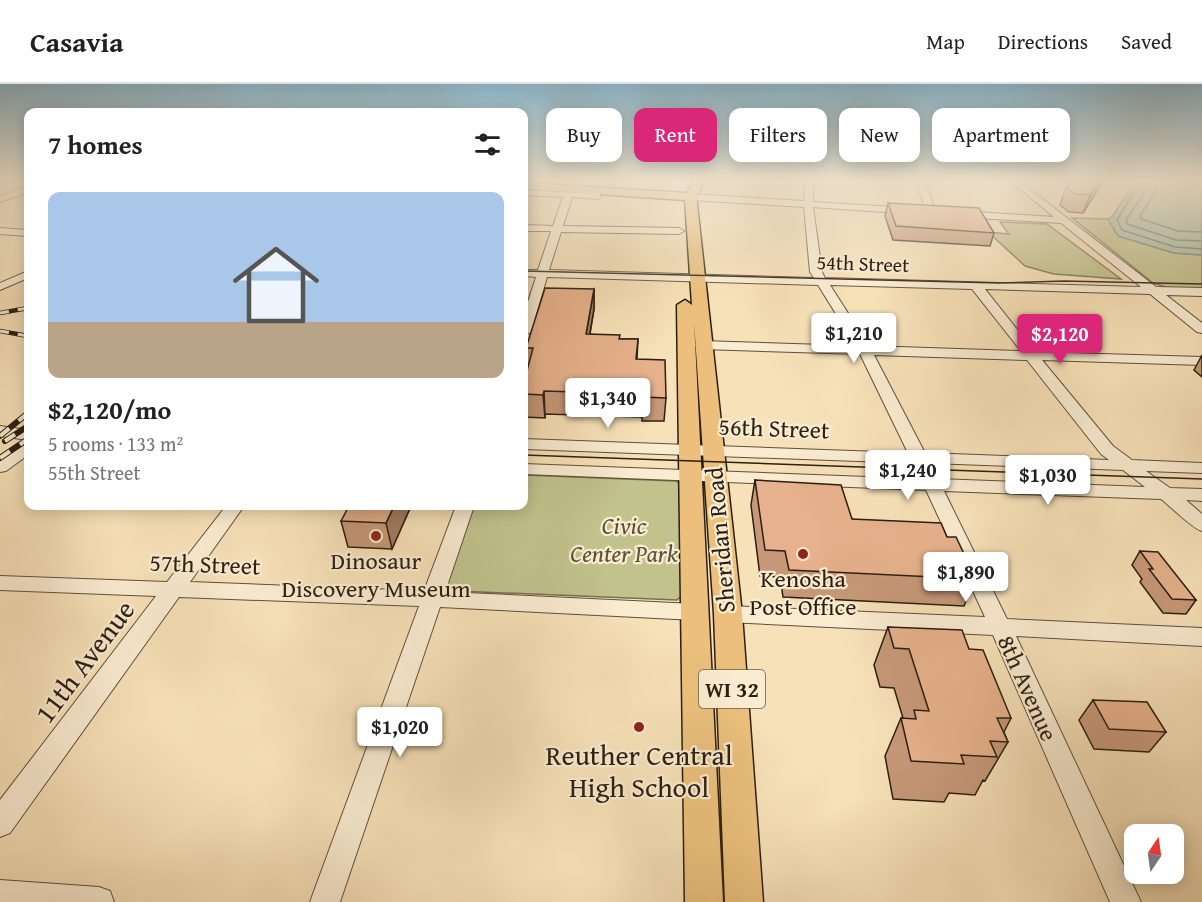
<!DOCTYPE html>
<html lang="en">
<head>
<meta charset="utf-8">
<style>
  body { margin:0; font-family:"Gentium Book Plus",serif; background:#f2f2f2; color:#202124; height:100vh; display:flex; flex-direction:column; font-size:22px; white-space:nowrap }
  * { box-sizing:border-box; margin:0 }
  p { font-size:20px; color:#757577 }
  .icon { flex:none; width:33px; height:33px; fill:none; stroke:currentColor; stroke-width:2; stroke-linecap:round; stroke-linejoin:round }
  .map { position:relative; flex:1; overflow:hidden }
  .sheet { position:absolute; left:24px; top:24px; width:504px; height:402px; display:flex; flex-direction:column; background:#fff; border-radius:12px; box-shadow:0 3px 15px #0003 }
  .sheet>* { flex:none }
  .guide { position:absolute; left:546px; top:24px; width:566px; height:54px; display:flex; gap:12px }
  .needle { width:39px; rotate:13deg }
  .tools { position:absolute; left:1124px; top:740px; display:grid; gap:12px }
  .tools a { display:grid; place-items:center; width:60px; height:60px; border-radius:12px; background:#fff; box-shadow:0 3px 15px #0003; font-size:30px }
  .price { position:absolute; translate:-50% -51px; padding:0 14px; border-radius:6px; background:#fff; color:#222; font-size:20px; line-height:39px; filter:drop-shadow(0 2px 3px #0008) }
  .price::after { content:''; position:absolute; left:50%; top:36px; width:18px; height:14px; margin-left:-9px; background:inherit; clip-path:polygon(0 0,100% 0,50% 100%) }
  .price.active { background:#db2777; color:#fff }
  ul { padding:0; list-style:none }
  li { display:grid; align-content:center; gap:12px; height:318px; padding:0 24px }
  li+li { border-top:2px solid #e0e0e0 }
  li span { display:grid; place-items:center; height:186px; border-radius:12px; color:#555 }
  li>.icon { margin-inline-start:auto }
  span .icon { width:108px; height:108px; fill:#fffc; stroke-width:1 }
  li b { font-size:26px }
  h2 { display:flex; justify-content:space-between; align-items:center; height:72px; padding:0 24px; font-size:26px }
  .chip { padding:0 21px; border-radius:12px; background:#fff; box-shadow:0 3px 15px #0003; font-size:21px; line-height:54px }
  .chip.active { background:#db2777; color:#fff }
  header { display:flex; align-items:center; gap:36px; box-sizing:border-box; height:84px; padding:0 30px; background:#fff; border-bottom:2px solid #e0e0e0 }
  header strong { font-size:28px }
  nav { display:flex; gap:33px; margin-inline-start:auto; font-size:21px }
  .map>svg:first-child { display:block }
</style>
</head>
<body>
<header>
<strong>Casavia</strong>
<nav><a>Map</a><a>Directions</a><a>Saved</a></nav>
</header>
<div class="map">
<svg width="1202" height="818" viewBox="0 0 1202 818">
  <rect width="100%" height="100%" fill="#f7e1b8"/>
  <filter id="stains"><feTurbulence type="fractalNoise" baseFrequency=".00333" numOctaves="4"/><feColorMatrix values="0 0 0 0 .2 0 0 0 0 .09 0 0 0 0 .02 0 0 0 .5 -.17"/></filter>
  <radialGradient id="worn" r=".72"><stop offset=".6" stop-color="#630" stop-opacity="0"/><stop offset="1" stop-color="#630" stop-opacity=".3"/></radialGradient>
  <path fill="#c1c28c" stroke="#767050" stroke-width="1.5" d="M1072,134L1108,135L1118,152L1174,169L1202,171V205L1169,204L1153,199Z
    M1000,138L1047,140L1121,195L1054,190L1025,182L988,148L1009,150Z
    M524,391L676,397L684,403L687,507L677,516L456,507L447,498L473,422H524Z"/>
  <path fill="#9ebeaa" stroke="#707e6e" stroke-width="1.5" d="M1135,96H1202V171L1174,169L1118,152L1108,135L1112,133Z"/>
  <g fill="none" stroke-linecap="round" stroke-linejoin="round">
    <path stroke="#646e5e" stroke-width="1.5" d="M1141,96L1117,136L1122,146L1175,163L1202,165
      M1149,96L1147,105L1126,136L1127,140L1176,156L1202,157
      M1158,96L1156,108L1140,131L1141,135L1178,147L1202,148"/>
    <g stroke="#5e503c" stroke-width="2">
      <path id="minor" d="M805,96H813V118L912,124L917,127L912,130L813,123L822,188L825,194L1141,203L1061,139L960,133L955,130L960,127L1054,133L1009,96H1018L1156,203L1202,204V212L1166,211L1202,239V249L1197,248L1150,210L985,205L1035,268L1202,273V281L1042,276L1113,362L1132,376L1202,379V389L1146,387L1170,404L1202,405V417L1186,416L1202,430V447C1193,445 1170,422 1161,415L944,407L1007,535L1202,544V562L1016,552L1141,818H1110L993,551L728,538L720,536L717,530L720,524L728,522L985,533L926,406L524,390V380L920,395L913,379L524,365V355L908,369L860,270L702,265L695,261L702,257L856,262L818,201L547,193L531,248L524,252V230L536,193L524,192V186H538L551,147H524V141L553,142L563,113L524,111V106L600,110V114L597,115L572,113L563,142L679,144L684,147L679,150L561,148L549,186L814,194L810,188L804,123L691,116L687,113L691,110L804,117ZM830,201L972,205L1021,267L869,262ZM874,271L1027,276L1101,370L1109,376L925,369ZM930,379L1123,386L1145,403L938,395Z
        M916,96H924L936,128L934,130L926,128Z
        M28,102V108L0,118V112Z
        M0,144L28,146V152L0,150Z
        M28,187V194L0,206V199Z
        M0,342L28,346V356L0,352Z
        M28,359V371L6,387L0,388V375Z
        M226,422H244L190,498L424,507L456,422H474L445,508L695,520L703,522L706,528L703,534L695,536L440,523L340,818H310L419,522L179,513L10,749L0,753V716L156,512L0,506V492L167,498Z
        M0,796L99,803L110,807L114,818H0Z"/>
    </g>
    <g stroke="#2b1f13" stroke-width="3">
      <path id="major" d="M694,96H704L697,113V120L742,530L763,818H725L714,530L694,237L723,818H685L677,221L685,216L692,221L685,116L524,105V99L687,109Z"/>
    </g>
    <use href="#minor" fill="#faecd1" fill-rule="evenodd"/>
    <use href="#major" fill="#ecc07c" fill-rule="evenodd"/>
    <path stroke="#2b1f13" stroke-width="1.5" d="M524,187L999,199L1064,197L1202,200
      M524,371L1202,395"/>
    <g stroke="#2b1f13" stroke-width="4.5">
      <path id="rail-far1" d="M0,229L28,224
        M0,247L28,252"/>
    </g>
    <g stroke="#2b1f13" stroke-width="6">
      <path id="rail" d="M0,352L28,329
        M5,357L28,342
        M0,374L28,355"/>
    </g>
    <use href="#rail-far1" stroke="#faecd1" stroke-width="3" stroke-dasharray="9" stroke-linecap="butt"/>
    <use href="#rail" stroke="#faecd1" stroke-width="4" stroke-dasharray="12" stroke-linecap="butt"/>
  </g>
  <path fill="#c69878" stroke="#2b1f13" stroke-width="1.5" d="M1046,96H1104L1083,129L1069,128L1060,121L1066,104L1070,99Z
    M888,119L994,149L990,162L893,156L885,132Z
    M594,205V225L590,250L619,255H638L637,275L666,314L664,337H642V333L545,330V334L524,333V298L527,285L526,264Z
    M1202,271V293L1194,286Z
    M755,396L852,435L947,453L976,495L964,522L783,513L780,493L760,492L751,421Z
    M411,422L392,465L348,463L341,437Z
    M1140,467L1196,516L1186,530L1163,529L1140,498L1142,495L1132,481Z
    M888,543L969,565L1011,634L1004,648L1008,658L985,697L983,696L975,711L949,709L944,718L893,715L885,672L901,634H903L894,604L880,603L874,581Z
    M1093,616L1166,648L1149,668L1094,665L1079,636Z"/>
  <path fill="#a17c62" stroke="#2b1f13" stroke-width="1.5" d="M1100,96H1104L1083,129L1090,111Z
    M594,205V225L586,272V250Z
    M544,307L545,330V334L543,311Z
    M394,422H411L392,465L386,439Z"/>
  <path fill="#e6b18c" stroke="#2b1f13" stroke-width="1.5" d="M1073,96H1100L1090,111L1076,110L1066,104Z
    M888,119L979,124L994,149L896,142Z
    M545,204L594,205L586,250L620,251L619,255H638L636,275L665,276L666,314L643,313V310L544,307L543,311L524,310V298L533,264H526Z
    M755,396L841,401L852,435L941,439L947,453H956L976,495L789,486L785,467L765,466Z
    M349,422H394L386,439L341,437Z
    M1140,467L1158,468L1196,516L1172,515L1149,485H1153Z
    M888,543L962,546L969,565L983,566L1011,634H997L1008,658L990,657L997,673L961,671L964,680L911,677L901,634L916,635L914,626L929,627L909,565L894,564Z
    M1093,616L1147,618L1166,648L1109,645Z"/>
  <linearGradient id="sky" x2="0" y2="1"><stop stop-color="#8ab8cf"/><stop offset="0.46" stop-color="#fbf2df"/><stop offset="1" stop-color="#fbf2df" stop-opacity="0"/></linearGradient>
  <rect width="1202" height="210" fill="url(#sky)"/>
  <g fill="#8f2418" stroke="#faecd1" stroke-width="2">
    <circle cx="376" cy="452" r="6"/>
    <circle cx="803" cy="470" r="6"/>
    <circle cx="639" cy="643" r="6"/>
  </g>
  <g text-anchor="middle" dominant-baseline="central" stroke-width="4.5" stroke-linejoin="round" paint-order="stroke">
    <g font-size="20" fill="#2b1f13" stroke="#faecd1">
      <text transform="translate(863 179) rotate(2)">54th Street</text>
    </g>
    <rect fill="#faecd1" stroke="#695c4c" stroke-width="1.5" x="699" y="586" width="66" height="38" rx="4.5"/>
    <g font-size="22" font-weight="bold" fill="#2b1f13">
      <text x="732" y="605">WI 32</text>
    </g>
    <g font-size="24" fill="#2b1f13" stroke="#faecd1">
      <text transform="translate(774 344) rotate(2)">56th Street</text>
      <text transform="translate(720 456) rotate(-95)">Sheridan Road</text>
      <text transform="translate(205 480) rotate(2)">57th Street</text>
      <text transform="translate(1028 604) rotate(66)">8th Avenue</text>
    </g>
    <g font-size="24" font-style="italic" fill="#585037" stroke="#faecd1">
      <text x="624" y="441">Civic<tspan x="624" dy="28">Center Park</tspan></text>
    </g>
    <g font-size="24" fill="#2b1f13" stroke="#faecd1">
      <text x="376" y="476">Dinosaur<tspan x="376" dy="28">Discovery Museum</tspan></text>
      <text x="803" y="494">Kenosha<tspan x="803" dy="28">Post Office</tspan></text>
    </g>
    <g font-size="28" fill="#2b1f13" stroke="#faecd1">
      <text transform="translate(84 577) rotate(-53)">11th Avenue</text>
    </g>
    <g font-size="28" fill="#2b1f13" stroke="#faecd1">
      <text x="639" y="670">Reuther Central<tspan x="639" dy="32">High School</tspan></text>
    </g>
  </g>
  <rect width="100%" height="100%" filter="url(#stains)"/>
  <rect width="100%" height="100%" fill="url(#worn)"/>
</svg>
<div class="tools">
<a><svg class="needle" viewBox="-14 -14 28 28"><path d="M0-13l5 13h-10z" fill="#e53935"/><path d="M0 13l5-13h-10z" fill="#757577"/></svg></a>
</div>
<b class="price" style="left:854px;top:280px">$1,210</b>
<b class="price active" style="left:1060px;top:281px">$2,120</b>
<b class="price" style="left:608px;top:345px">$1,340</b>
<b class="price" style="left:908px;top:417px">$1,240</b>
<b class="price" style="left:1048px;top:422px">$1,030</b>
<b class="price" style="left:966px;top:519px">$1,890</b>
<b class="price" style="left:400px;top:674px">$1,020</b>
<div class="guide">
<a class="chip">Buy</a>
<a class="chip active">Rent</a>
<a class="chip">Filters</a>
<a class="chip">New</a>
<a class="chip">Apartment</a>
</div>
<section class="sheet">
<h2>7 homes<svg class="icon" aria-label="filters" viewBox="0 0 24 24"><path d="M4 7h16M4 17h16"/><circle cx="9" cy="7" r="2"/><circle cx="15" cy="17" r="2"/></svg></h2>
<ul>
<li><span style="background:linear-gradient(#a9c7e8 70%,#b9a48a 0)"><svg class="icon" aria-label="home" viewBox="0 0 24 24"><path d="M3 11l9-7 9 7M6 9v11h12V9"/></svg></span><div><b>$2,120/mo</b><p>5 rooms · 133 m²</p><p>55th Street</p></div></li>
</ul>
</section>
</div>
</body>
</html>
